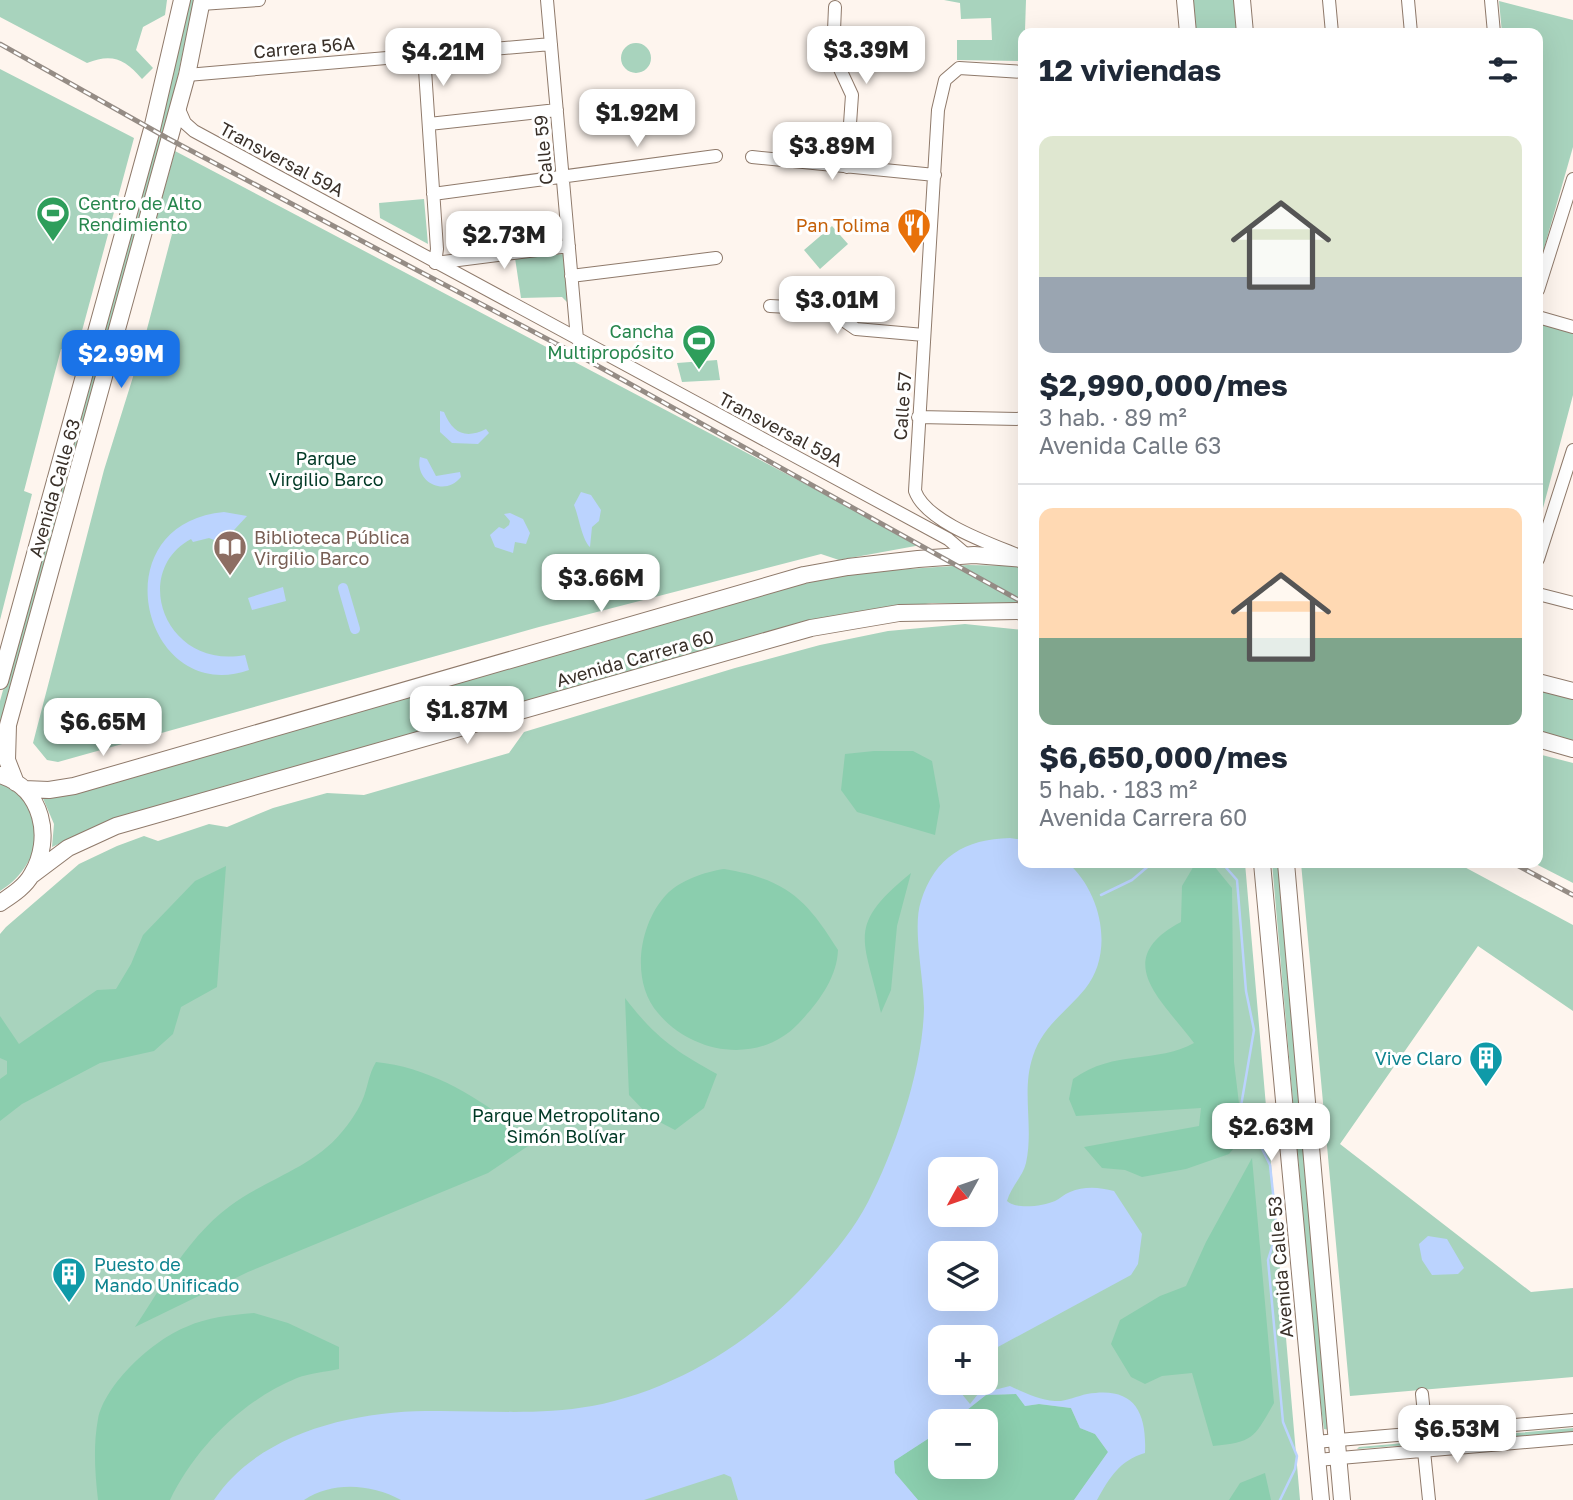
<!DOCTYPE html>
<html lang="es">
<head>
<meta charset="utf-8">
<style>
  body { margin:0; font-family:"Golos Text",sans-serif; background:#f2f2f3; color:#1f2937; height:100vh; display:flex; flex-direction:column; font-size:26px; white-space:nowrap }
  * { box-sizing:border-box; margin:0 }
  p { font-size:23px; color:#747a83 }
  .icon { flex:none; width:38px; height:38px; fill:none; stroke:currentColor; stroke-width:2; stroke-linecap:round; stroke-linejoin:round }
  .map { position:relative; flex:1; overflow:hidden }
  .details { position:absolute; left:1018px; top:28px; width:525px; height:840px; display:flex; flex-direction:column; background:#fff; border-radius:14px; box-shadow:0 7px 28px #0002 }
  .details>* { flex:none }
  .needle { width:46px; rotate:230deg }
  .controls { position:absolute; left:928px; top:1157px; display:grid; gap:14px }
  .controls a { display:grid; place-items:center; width:70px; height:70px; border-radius:14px; background:#fff; box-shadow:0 7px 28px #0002; font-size:35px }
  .price { position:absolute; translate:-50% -60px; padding:0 16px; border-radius:14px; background:#fff; color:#222; font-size:23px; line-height:46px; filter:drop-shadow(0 2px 4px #0008) }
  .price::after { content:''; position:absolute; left:50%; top:42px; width:21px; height:16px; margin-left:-10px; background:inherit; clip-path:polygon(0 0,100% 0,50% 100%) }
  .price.active { background:#1a73e8; color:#fff }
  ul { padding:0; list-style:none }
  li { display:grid; align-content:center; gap:14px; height:371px; padding:0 21px }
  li+li { border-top:2px solid #e0e1e3 }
  li span { display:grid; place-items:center; height:217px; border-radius:14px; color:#555 }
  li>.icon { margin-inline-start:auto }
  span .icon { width:126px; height:126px; fill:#fffc; stroke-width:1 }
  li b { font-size:30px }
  h2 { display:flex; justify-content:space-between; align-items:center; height:84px; padding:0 21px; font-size:30px }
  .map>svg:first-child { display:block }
</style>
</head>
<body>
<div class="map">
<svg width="1573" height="1500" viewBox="0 0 1573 1500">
  <rect width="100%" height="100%" fill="#fef5ee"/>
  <path fill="#a8d3bd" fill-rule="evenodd" d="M0,0H167L165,15L143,27L136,50L153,68L142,79C125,59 112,53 87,63L0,17Z
    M188,0H194L175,89L0,727V701L128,243L176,62Z
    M944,0H1026L1024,61L957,60V40H992L991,18L961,19L960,3Z
    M1190,0H1237L1240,33H1193Z
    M1499,1L1573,20V147L1543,252L1538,258V33H1502Z
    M621 58a15 15 0 1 1 30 0a15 15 0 1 1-30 0Z
    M0,69L134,138L76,353L61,349L24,491L32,494L0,620Z
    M175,151L921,545L839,560L821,554L539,627L58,762L47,760L33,743L104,470L142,348L172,234L156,219Z
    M424,199L428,244L380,218L379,203Z
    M832,226L848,244L820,269L804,250Z
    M564,254L569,304L562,297L521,298L515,258Z
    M1538,320L1573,331V395L1538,527Z
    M717,360L720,380L682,382L677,363Z
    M968,565L1024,566V604L932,603L801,622L365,751L150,808L96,827L52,847L54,824L42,796H67L811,581L862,572Z
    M965,624L1024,630V863H1245L1300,1500H0V934L6,927L79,864L117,846L144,836L158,841L209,824L227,827L273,808L327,793L364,795L509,753L524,732L735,668L820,645L888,631ZM940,1169H985V1214H940ZM940,1253H985V1298H940ZM940,1337H985V1382H940ZM940,1421H985V1466H940Z
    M1538,688L1573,697V742L1538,733Z
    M1538,754L1573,763V883L1534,863H1538Z
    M0,784C55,803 42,866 0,891Z
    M1272,863H1279L1330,1430L1324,1429L1318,1386Z
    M1301,863H1457L1573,925V1011L1478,946L1340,1144L1531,1292L1573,1288V1377L1350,1396Z
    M1573,1428V1432L1357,1449L1359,1447Z"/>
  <path fill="#8bceae" d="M874,751H913L932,761L940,806L935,835L857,812L841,790L845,754Z
    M1195,864L1214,866L1232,888L1234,1062L1243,1137L1229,1154L1186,1169L1142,1177L1125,1170L1102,1168L1084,1147L1199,1126L1201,1108L1076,1116L1069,1099L1073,1079C1115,1049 1157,1064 1194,1043C1163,1001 1109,960 1181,922L1182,886Z
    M226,866L217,987L181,1007L173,1034L154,1051L100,1063L22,1104L0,1121V1079L7,1074V1061L0,1058V1016L19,1044L97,990L116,989L131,964L143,935L195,881Z
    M724,869C785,879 806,898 838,950C837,978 818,1003 799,1023C760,1065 693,1055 658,1013C630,981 639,924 666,895C680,880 705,872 724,869Z
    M911,873L897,926L891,990L881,1013C865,939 844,927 911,873Z
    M625,998C655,1037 675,1051 717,1074L704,1108L675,1130L650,1117L629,1095Z
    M376,1062C436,1068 489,1104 534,1142L488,1173L248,1272L135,1327C162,1286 189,1236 230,1206C266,1179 312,1168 341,1133C349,1124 357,1112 362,1101C368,1088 368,1075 376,1062Z
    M1252,1158L1274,1403C1254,1438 1254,1442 1213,1446L1192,1373L1162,1376L1145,1384L1131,1377L1111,1344L1120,1320L1160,1296L1186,1286L1206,1242Z
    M254,1313L288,1323L339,1347V1369C326,1372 310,1373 297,1378C243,1400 195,1448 170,1500H98C95,1473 93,1446 98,1419C105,1384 153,1340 186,1327C208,1317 230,1315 254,1313Z
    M1017,1394L1025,1406L1039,1404L1071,1408L1080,1428L1095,1434L1108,1452L1074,1500H918L895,1473L893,1461L940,1431V1466H985V1421H953L986,1395Z
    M1265,1473L1271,1500H1229L1240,1483Z"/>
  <path fill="#bbd3fe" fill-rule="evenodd" d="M440,411L444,412C453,434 466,439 486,429L489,433L478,444L452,443L440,432Z
    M420,457L427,459L436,476L460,472L461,477C444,498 414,481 420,457Z
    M581,492L591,495L601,510L599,521L592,527L590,547C582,540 579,517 574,505Z
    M224,512L247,516L222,543L209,538L193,542L191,539C130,572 165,670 245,655L249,670C143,707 98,524 224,512Z
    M510,513L523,519L530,533L526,544L515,542L513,553L495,547L490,535L499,527L504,529L509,525L510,521L504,514Z
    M283,587L286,601L252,610L248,598Z
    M1010,838L1024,840V863H1068C1101,892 1115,952 1085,989C1065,1013 1043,1026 1033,1056C1021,1091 1034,1126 1026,1163C1023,1176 1011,1187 1007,1201C1017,1210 1043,1206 1055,1201C1060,1199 1064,1194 1070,1192C1084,1186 1099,1187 1114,1191L1142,1234L1138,1264L1131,1275L996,1348L985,1358V1337H940V1382L963,1383L961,1393L970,1404L978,1394L1010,1386C1025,1393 1039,1400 1055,1401C1065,1402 1077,1396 1087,1394C1133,1386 1147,1410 1145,1453C1119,1461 1110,1477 1097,1500H1074L1108,1452L1095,1434L1080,1428L1071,1408L1039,1404L1025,1406L1016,1394L986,1395L953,1421H940V1431L894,1461L895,1473L918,1500H738L731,1477L724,1474L644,1500H401C371,1484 333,1481 304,1500H214C258,1434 350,1412 426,1411C482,1410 536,1416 592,1406C669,1392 744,1347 798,1292C824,1265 851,1235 868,1202C895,1150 923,1068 924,1008C924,979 912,927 921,901C935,857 965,839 1010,838ZM940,1169H985V1214H940ZM940,1253H985V1298H940Z
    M1428,1236L1447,1239L1464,1268L1458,1274L1432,1275L1422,1260L1419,1244Z"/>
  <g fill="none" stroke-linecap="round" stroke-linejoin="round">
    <path stroke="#bbd3fe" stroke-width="2.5" d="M1222,863L1237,880L1246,991L1254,1030L1241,1106L1270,1165L1277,1231L1268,1260L1283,1422L1297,1456L1295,1469L1280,1500
      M1101,895L1132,880L1152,863"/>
    <path stroke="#bbd3fe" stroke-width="10" d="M343,588L355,629"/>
    <g stroke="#8f7a6b" stroke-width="14">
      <path id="minor" d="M547,0L577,339
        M1329,0L1332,33
        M1408,0L1411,33
        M1491,0L1494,33
        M201,4L259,0
        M835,7L833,54L852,95L847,167
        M424,55L437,249L435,263L569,246
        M187,75L551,44
        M178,107L185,123L194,131L948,539L968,556
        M429,124L557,110
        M752,157L935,175
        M433,194L716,156
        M571,276L716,258
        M1538,290L1573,179
        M770,306L827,309L856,329L924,335
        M1538,317L1573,327
        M918,417L1024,419
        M1020,556C991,544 926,522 915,491L938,110L945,80L959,68L1024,72
        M1538,559L1573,450
        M1538,594L1573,603
        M1422,1394L1426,1433
        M1315,1442L1573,1420
        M1424,1451L1429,1500
        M1317,1460L1573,1438"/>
    </g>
    <g stroke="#8f7a6b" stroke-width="18">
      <path id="major" d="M1185,0L1188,33
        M1242,0L1245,33
        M0,681L152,129L182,0
        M1538,682L1573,691
        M1538,739L1573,749
        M0,775C43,788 53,839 32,874C25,887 12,895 0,903
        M16,783L7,760L8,725L187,75L202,0
        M24,789L49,790L74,786L804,575L848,567L918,559L974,555L1024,559
        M1262,863L1321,1500
        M1286,863L1342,1500
        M32,875L68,848L116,826L811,628L899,613L1024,611"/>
    </g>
    <use href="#minor" stroke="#fff" stroke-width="12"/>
    <use href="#major" stroke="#fff" stroke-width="16"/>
    <g stroke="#958c85" stroke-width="5">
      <path id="rail" d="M0,44L169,139L587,360L1024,603
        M1513,863L1573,895"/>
    </g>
    <use href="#rail" stroke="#fff" stroke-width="2.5" stroke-dasharray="8" stroke-linecap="butt"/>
  </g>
  <defs>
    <g id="stadium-pin" transform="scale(1.75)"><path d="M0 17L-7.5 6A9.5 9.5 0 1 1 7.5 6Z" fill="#2e9e5b" stroke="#fff"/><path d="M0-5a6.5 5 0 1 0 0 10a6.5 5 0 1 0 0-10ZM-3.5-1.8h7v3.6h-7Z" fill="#fff"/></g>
    <g id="restaurant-pin" transform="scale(1.75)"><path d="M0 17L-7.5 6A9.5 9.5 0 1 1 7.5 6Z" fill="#e8710a" stroke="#fff"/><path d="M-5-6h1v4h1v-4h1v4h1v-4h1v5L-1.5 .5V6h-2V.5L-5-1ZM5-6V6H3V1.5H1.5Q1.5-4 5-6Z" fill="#fff"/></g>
    <g id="library-pin" transform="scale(1.75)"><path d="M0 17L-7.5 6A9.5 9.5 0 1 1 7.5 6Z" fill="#8d6e63" stroke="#fff"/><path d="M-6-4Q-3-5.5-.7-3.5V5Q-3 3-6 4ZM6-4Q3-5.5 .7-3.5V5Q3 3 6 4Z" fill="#fff"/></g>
    <g id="building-pin" transform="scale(1.75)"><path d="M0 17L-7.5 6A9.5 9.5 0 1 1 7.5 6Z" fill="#0f9aa8" stroke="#fff"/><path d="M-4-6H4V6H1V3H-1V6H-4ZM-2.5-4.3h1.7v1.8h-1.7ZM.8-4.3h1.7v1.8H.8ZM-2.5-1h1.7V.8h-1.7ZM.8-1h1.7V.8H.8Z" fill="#fff"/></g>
  </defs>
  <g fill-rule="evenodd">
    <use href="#stadium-pin" x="53" y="213"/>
    <use href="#restaurant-pin" x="914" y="225"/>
    <use href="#stadium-pin" x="699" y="341"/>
    <use href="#library-pin" x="230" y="547"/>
    <use href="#building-pin" x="1486" y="1058"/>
    <use href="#building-pin" x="69" y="1274"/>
  </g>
  <g text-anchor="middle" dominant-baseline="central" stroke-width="6" stroke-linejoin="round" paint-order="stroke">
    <g font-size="18" fill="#393029" stroke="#fff">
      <text transform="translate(304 47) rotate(-5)">Carrera 56A</text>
      <text transform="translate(543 150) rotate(-95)">Calle 59</text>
      <text transform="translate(282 159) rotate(28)">Transversal 59A</text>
      <text transform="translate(902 406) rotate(-86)">Calle 57</text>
      <text transform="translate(781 429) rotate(28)">Transversal 59A</text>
      <text transform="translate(54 488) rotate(-74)">Avenida Calle 63</text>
      <text transform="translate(635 658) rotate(-16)">Avenida Carrera 60</text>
      <text transform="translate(1280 1267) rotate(-95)">Avenida Calle 53</text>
    </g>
    <g font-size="18" fill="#27864d" stroke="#fff" text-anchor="start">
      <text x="78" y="203">Centro de Alto<tspan x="78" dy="21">Rendimiento</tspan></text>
      <text x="674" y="331" text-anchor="end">Cancha<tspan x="674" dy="21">Multipropósito</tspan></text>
    </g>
    <g font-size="18" fill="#c56008" stroke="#fff" text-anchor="end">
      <text x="890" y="225">Pan Tolima</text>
    </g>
    <g font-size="18" fill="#003925" stroke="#fff">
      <text x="326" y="458">Parque<tspan x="326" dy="21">Virgilio Barco</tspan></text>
      <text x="566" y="1115">Parque Metropolitano<tspan x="566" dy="21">Simón Bolívar</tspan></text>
    </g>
    <g font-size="18" fill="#785e54" stroke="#fff" text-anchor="start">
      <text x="254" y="537">Biblioteca Pública<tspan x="254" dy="21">Virgilio Barco</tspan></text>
    </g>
    <g font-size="18" fill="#0d838f" stroke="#fff" text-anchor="end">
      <text x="1462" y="1058">Vive Claro</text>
      <text x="94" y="1264" text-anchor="start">Puesto de<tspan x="94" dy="21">Mando Unificado</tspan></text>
    </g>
  </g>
</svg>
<div class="controls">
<a><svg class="needle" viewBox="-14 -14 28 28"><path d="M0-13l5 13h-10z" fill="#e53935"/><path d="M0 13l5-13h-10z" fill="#747a83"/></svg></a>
<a><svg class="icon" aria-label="layers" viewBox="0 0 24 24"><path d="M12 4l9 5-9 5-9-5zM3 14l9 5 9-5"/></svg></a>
<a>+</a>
<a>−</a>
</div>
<b class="price" style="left:866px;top:86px">$3.39M</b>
<b class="price" style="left:443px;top:88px">$4.21M</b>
<b class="price" style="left:637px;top:149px">$1.92M</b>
<b class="price" style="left:832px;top:182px">$3.89M</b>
<b class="price" style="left:504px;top:271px">$2.73M</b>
<b class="price" style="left:837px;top:336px">$3.01M</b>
<b class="price active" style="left:121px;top:390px">$2.99M</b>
<b class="price" style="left:601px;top:614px">$3.66M</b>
<b class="price" style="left:467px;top:746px">$1.87M</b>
<b class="price" style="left:103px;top:758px">$6.65M</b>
<b class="price" style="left:1271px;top:1163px">$2.63M</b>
<b class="price" style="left:1457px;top:1465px">$6.53M</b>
<section class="details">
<h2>12 viviendas<svg class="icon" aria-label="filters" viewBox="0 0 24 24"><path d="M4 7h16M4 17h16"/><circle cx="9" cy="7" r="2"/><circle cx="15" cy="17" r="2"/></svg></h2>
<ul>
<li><span style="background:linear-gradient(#dfe7d0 65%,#9aa5b1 0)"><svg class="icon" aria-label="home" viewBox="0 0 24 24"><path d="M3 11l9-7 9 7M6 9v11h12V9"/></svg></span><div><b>$2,990,000/mes</b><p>3 hab. · 89 m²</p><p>Avenida Calle 63</p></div></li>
<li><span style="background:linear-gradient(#ffd9b3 60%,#7fa58c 0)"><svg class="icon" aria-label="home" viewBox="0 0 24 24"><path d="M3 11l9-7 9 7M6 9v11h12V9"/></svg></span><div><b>$6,650,000/mes</b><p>5 hab. · 183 m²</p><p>Avenida Carrera 60</p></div></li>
</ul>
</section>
</div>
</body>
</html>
